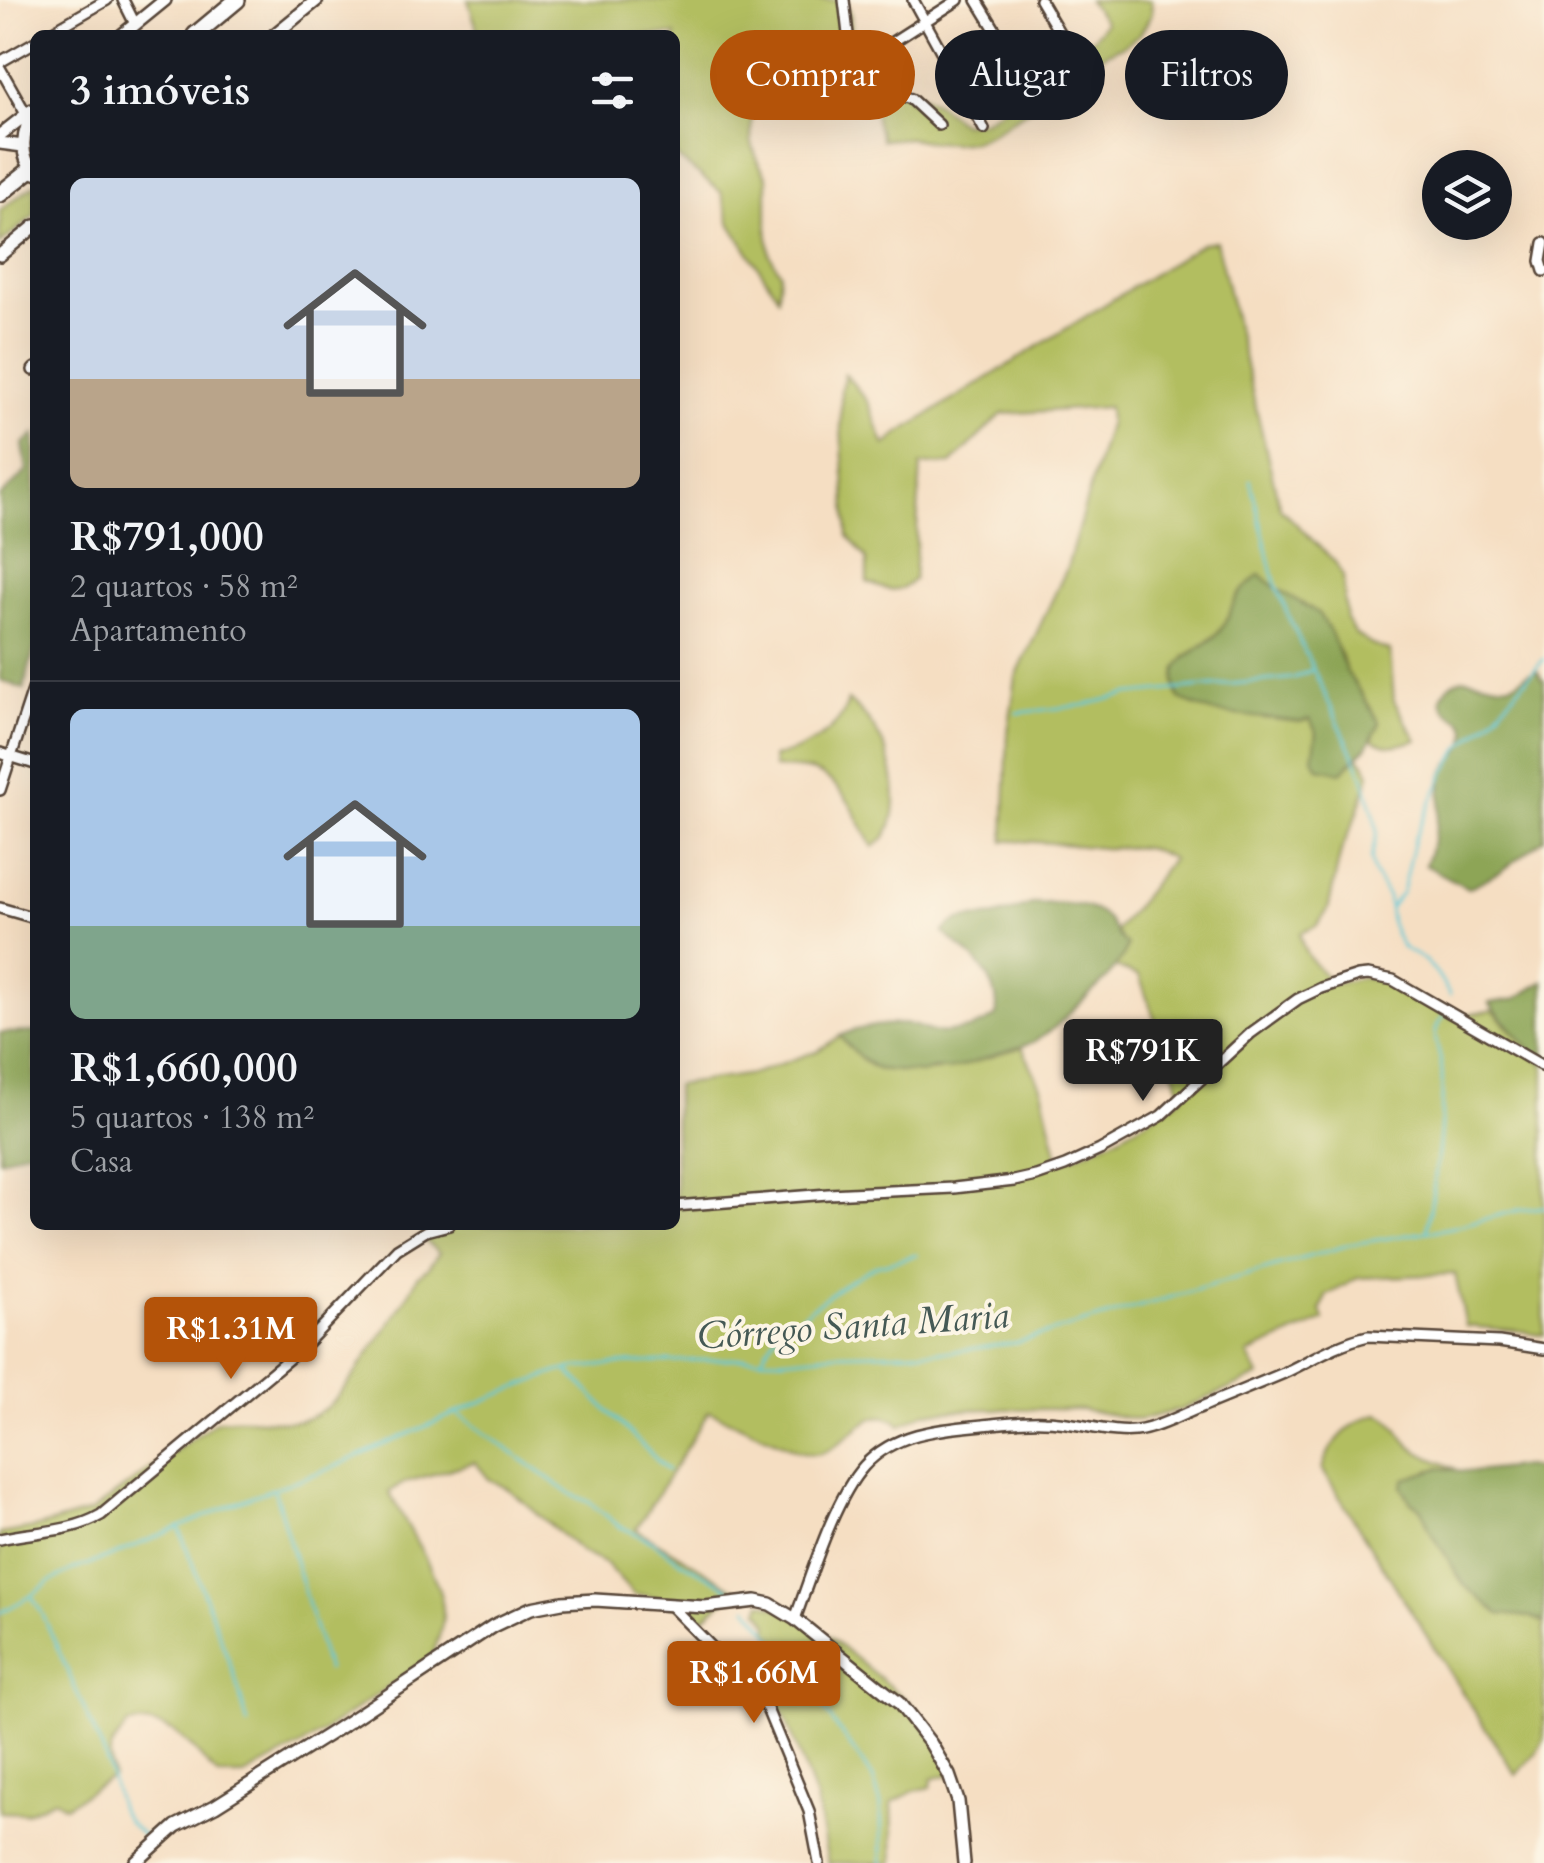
<!DOCTYPE html>
<html lang="pt">
<head>
<meta charset="utf-8">
<style>
  body { margin:0; font-family:Cardo,serif; background:#242831; color:#f1f3f6; height:100vh; display:flex; flex-direction:column; font-size:38px; white-space:nowrap }
  * { box-sizing:border-box; margin:0 }
  p { font-size:32px; color:#9ea1a6 }
  .icon { flex:none; width:55px; height:55px; fill:none; stroke:currentColor; stroke-width:2; stroke-linecap:round; stroke-linejoin:round }
  .map { position:relative; flex:1; overflow:hidden }
  .side { position:absolute; left:30px; top:30px; width:650px; height:1200px; display:flex; flex-direction:column; background:#171b24; border-radius:15px; box-shadow:0 10px 40px #0002 }
  .side>* { flex:none }
  .banner { position:absolute; left:710px; top:30px; width:682px; height:90px; display:flex; gap:20px }
  .controls { position:absolute; left:1422px; top:150px; display:grid; gap:20px }
  .controls a { display:grid; place-items:center; width:90px; height:90px; border-radius:50%; background:#171b24; box-shadow:0 10px 40px #0002; font-size:50px }
  .price { position:absolute; translate:-50% -85px; padding:0 22px; border-radius:10px; background:#b45309; color:#fff; font-size:32px; line-height:65px; filter:drop-shadow(0 2px 5px #0008) }
  .price::after { content:''; position:absolute; left:50%; top:60px; width:30px; height:22px; margin-left:-15px; background:inherit; clip-path:polygon(0 0,100% 0,50% 100%) }
  .price.on { background:#222; color:#fff }
  ul { padding:0; list-style:none }
  li { display:grid; align-content:center; gap:20px; height:530px; padding:0 40px }
  li+li { border-top:2px solid #363941 }
  li span { display:grid; place-items:center; height:310px; border-radius:15px; color:#555 }
  li>.icon { margin-inline-start:auto }
  span .icon { width:180px; height:180px; fill:#fffc; stroke-width:1 }
  li b { font-size:42px }
  h2 { display:flex; justify-content:space-between; align-items:center; height:120px; padding:0 40px; font-size:42px }
  .chip { padding:0 35px; border-radius:45px; background:#171b24; box-shadow:0 10px 40px #0002; font-size:35px; line-height:90px }
  .chip.on { background:#b45309; color:#fff }
  .map>svg:first-child { display:block }
</style>
</head>
<body>
<div class="map">
<svg width="1544" height="1863" viewBox="0 0 1544 1863">
  <rect width="100%" height="100%" fill="#fcf5e5"/>
  <filter id="ink" filterUnits="userSpaceOnUse"><feTurbulence type="fractalNoise" baseFrequency=".01" numOctaves="2"/><feDisplacementMap in="SourceGraphic" scale="20" xChannelSelector="R" yChannelSelector="G"/><feConvolveMatrix kernelMatrix="1 2 1 2 8 2 1 2 1" color-interpolation-filters="sRGB"/></filter>
  <filter id="wash" filterUnits="userSpaceOnUse"><feTurbulence type="fractalNoise" baseFrequency=".0048" numOctaves="4" result="noise"/><feDisplacementMap in="SourceGraphic" scale="40" xChannelSelector="R" yChannelSelector="G"/><feGaussianBlur stdDeviation="2.25" result="paint"/><feColorMatrix in="noise" values="0 0 0 0 0 0 0 0 0 0 0 0 0 0 0 0 0 1.4 0 .05"/><feComposite in="paint" operator="in"/></filter>
  <g filter="url(#wash)">
    <rect width="100%" height="100%" fill="#f5dec2"/>
    <path fill="#b2be60" stroke="#76743f" stroke-width="2.5" d="M468,0H845L850,11L852,36L836,37L801,53L752,110L751,141L758,162L767,177V228L770,255L780,272L778,297L731,225L721,192L675,156V35H479Z
      M1088,0H1151L1152,14L1140,34L1124,45L1103,55L1081,76L992,133L973,141L954,143L932,142L909,138L882,140L875,120L874,102L862,61L873,71L935,102L962,123L983,121L1030,90L1095,36L1105,22Z
      M35,184V215L0,244V210Z
      M1216,241L1280,508L1335,562L1343,576L1346,620L1355,634L1372,645L1390,651L1394,701L1417,740C1398,745 1391,750 1372,739L1374,736L1370,707L1346,671L1342,657L1318,613L1276,588L1260,575C1238,607 1222,637 1186,656L1310,719L1317,733L1314,758L1341,772L1358,757L1366,765L1370,774L1358,812L1341,851L1328,910L1317,926L1300,933C1302,956 1319,969 1334,984L1360,978L1383,980L1453,1018L1493,1010L1544,1066V1335L1521,1331L1466,1326L1455,1274L1358,1278L1326,1296L1321,1310L1324,1320L1248,1354L1259,1376L1180,1410L1138,1420L1081,1409H987L925,1412L901,1425C867,1395 847,1454 813,1454C811,1454 799,1451 797,1450L709,1411L636,1529L743,1594L723,1601L700,1621C681,1605 659,1595 634,1595L606,1564L583,1553L510,1490L489,1479L475,1462L406,1482L389,1492C404,1521 442,1579 443,1610C444,1626 437,1642 432,1657L308,1742L244,1776H218C190,1748 175,1716 128,1725C110,1748 106,1747 113,1777L65,1806L55,1799L25,1813L0,1812V1534L34,1528L91,1512L215,1422C233,1415 271,1422 293,1421C331,1419 353,1376 372,1349C388,1325 406,1302 418,1276L428,1268L439,1253L425,1241V1235L453,1225H675V1085L752,1074L817,1051L840,1036C850,1048 861,1061 875,1068C882,1071 891,1070 898,1071C945,1075 978,1060 1022,1047L1042,1089L1059,1162C1105,1147 1144,1123 1183,1096L1139,976L1115,967L1123,957L1121,942L1116,931L1172,859C1142,841 1133,850 1102,848C1069,845 1037,840 1004,841L1008,732L1016,677L1067,568L1109,422L1108,407L1002,414L951,464L921,465L914,579C899,596 885,590 867,582V559L848,536L841,428V389L845,374L868,402L885,446L898,434L1203,243Z
      M848,700C879,725 894,759 895,798C895,811 893,826 885,837C882,841 877,844 873,847C859,822 845,782 814,772C802,768 787,769 774,768L773,757C801,752 842,731 848,700Z
      M1378,1414C1395,1418 1399,1436 1412,1447C1425,1457 1441,1462 1456,1469L1439,1468L1406,1479L1402,1487L1411,1502L1422,1509L1429,1528L1464,1585L1499,1613L1531,1617L1544,1622V1739L1536,1753L1516,1775L1460,1689L1322,1469C1329,1443 1352,1420 1378,1414Z
      M762,1602L807,1618L910,1703L953,1765L954,1773L932,1779L931,1787L914,1791L892,1803L894,1863H828L816,1799L784,1714L772,1699L798,1674L768,1630L769,1624L759,1610Z"/>
    <path fill="#8da556" stroke="#64683a" stroke-width="2.5" d="M35,434V646L24,689L0,680V497L27,471L23,444Z
      M1260,574L1276,588L1318,613L1331,633L1346,671L1380,723L1366,748L1341,772L1319,768L1313,758L1317,733L1310,719L1300,722L1211,712L1179,699C1163,656 1197,657 1219,632C1228,622 1230,608 1237,597C1243,588 1253,581 1260,574Z
      M1537,671L1544,681V839L1502,871L1468,888L1425,865C1433,846 1437,824 1440,804C1441,794 1440,783 1444,773C1449,759 1468,748 1467,733C1465,716 1449,719 1443,705C1440,698 1441,696 1445,691C1461,665 1488,688 1510,684C1521,682 1525,672 1537,671Z
      M1035,903C1058,904 1090,901 1107,919C1115,928 1117,939 1127,945L1123,957L1106,979L1055,1027L1034,1042L963,1066L949,1070L934,1069L921,1073L877,1069L857,1055L840,1036C857,1027 891,1022 911,1025C919,1026 926,1031 934,1032C954,1034 981,1028 996,1016C1003,980 969,952 943,933C956,914 974,919 995,916C1008,913 1022,907 1035,903Z
      M1544,981V1066L1489,1003L1515,999Z
      M35,1032V1147L0,1160V1033Z
      M1525,1466L1544,1470V1622L1531,1617L1499,1614L1464,1585L1429,1528L1422,1509L1411,1502L1402,1487L1405,1479L1439,1468L1474,1472Z"/>
    <g fill="none" stroke-linecap="round" stroke-linejoin="round">
      <path stroke="#5dc8d6" stroke-width="2.5" d="M1250,480L1275,582L1289,618L1362,773L1375,818L1377,832L1371,859L1374,873L1388,897L1391,923L1396,936L1403,948L1424,960L1434,970L1450,995
        M1017,713L1085,705L1129,694L1294,678L1312,670
        M1390,907L1402,892L1414,839L1445,772L1460,748L1492,719L1544,659
        M1427,1230C1435,1178 1444,1126 1442,1072C1441,1045 1426,1037 1445,1014
        M761,1358L777,1333L844,1284L875,1266L917,1255
        M567,1370L668,1471
        M458,1414L569,1493L589,1502L619,1526L650,1540L683,1563L724,1585L739,1598
        M274,1489L327,1670
        M179,1528L235,1677L248,1725
        M32,1597L42,1613L105,1756L120,1810L128,1822L145,1838L146,1846
        M748,1607L777,1643L873,1778L881,1805L882,1863
        M0,1613L31,1596L50,1582L75,1569L109,1557L253,1496L329,1469L490,1398L557,1372L576,1368L628,1363L747,1358L783,1359L833,1354L954,1351L1015,1343L1352,1244L1450,1228L1519,1210L1544,1207"/>
    </g>
  </g>
  <g filter="url(#ink)">
    <g fill="none" stroke-linecap="round" stroke-linejoin="round">
      <g stroke="#574537" stroke-width="14">
        <path id="street" d="M123,0L135,24
          M844,0L852,68L869,84L911,99L939,125
          M913,0L984,129
          M977,0L1019,69
          M1040,0L1063,39
          M46,35L107,0
          M0,62L35,42
          M0,68L26,114
          M852,68L958,0
          M1544,243L1541,261L1544,271
          M33,370L35,368
          M0,753L35,764
          M0,790L35,684
          M0,908L35,918
          M675,1206L828,1194L954,1188L1014,1181L1036,1176L1065,1166L1100,1150L1161,1116L1251,1033L1298,999L1321,988L1358,976L1368,975L1393,980L1544,1067
          M0,1539C34,1531 70,1533 101,1515L305,1345L397,1249L426,1231L449,1225
          M671,1606L751,1687L767,1709L809,1811L819,1863
          M795,1619C811,1576 834,1499 864,1466C895,1432 940,1429 983,1425C1003,1423 1024,1420 1044,1421C1076,1421 1113,1436 1142,1430C1162,1426 1181,1415 1199,1408C1227,1396 1256,1385 1284,1373C1311,1360 1338,1343 1368,1336L1499,1342L1544,1349"/>
      </g>
      <g stroke="#574537" stroke-width="16">
        <path id="secondary" d="M122,35L165,0
          M274,35L317,0
          M35,110C22,131 18,155 35,173
          M0,135L32,110
          M0,143L23,146
          M0,255L35,226
          M135,1863L176,1826L215,1806L337,1729L493,1626L531,1608L562,1602L595,1600L705,1607L756,1601L770,1604L795,1619L899,1703L931,1744L949,1775L958,1801L964,1863"/>
      </g>
      <g stroke="#574537" stroke-width="20">
        <path id="highway" d="M195,35L237,0
          M0,194L35,166"/>
      </g>
      <use href="#street" stroke="#fff" stroke-width="9"/>
      <use href="#secondary" stroke="#fff" stroke-width="11"/>
      <use href="#highway" stroke="#fff" stroke-width="15"/>
    </g>
  </g>
  <g text-anchor="middle" dominant-baseline="central" stroke-width="8" stroke-linejoin="round" paint-order="stroke">
    <g font-size="38" font-style="italic" fill="#455955" stroke="#fcf5e5">
      <text transform="translate(853 1326) rotate(-4)">Córrego Santa Maria</text>
    </g>
  </g>
</svg>
<div class="controls">
<a><svg class="icon" aria-label="layers" viewBox="0 0 24 24"><path d="M12 4l9 5-9 5-9-5zM3 14l9 5 9-5"/></svg></a>
</div>
<b class="price on" style="left:1143px;top:1104px">R$791K</b>
<b class="price" style="left:231px;top:1382px">R$1.31M</b>
<b class="price" style="left:754px;top:1726px">R$1.66M</b>
<div class="banner">
<a class="chip on">Comprar</a>
<a class="chip">Alugar</a>
<a class="chip">Filtros</a>
</div>
<section class="side">
<h2>3 imóveis<svg class="icon" aria-label="filters" viewBox="0 0 24 24"><path d="M4 7h16M4 17h16"/><circle cx="9" cy="7" r="2"/><circle cx="15" cy="17" r="2"/></svg></h2>
<ul>
<li><span style="background:linear-gradient(#c9d6e8 65%,#b9a48a 0)"><svg class="icon" aria-label="home" viewBox="0 0 24 24"><path d="M3 11l9-7 9 7M6 9v11h12V9"/></svg></span><div><b>R$791,000</b><p>2 quartos · 58 m²</p><p>Apartamento</p></div></li>
<li><span style="background:linear-gradient(#a9c7e8 70%,#7fa58c 0)"><svg class="icon" aria-label="home" viewBox="0 0 24 24"><path d="M3 11l9-7 9 7M6 9v11h12V9"/></svg></span><div><b>R$1,660,000</b><p>5 quartos · 138 m²</p><p>Casa</p></div></li>
</ul>
</section>
</div>
</body>
</html>
